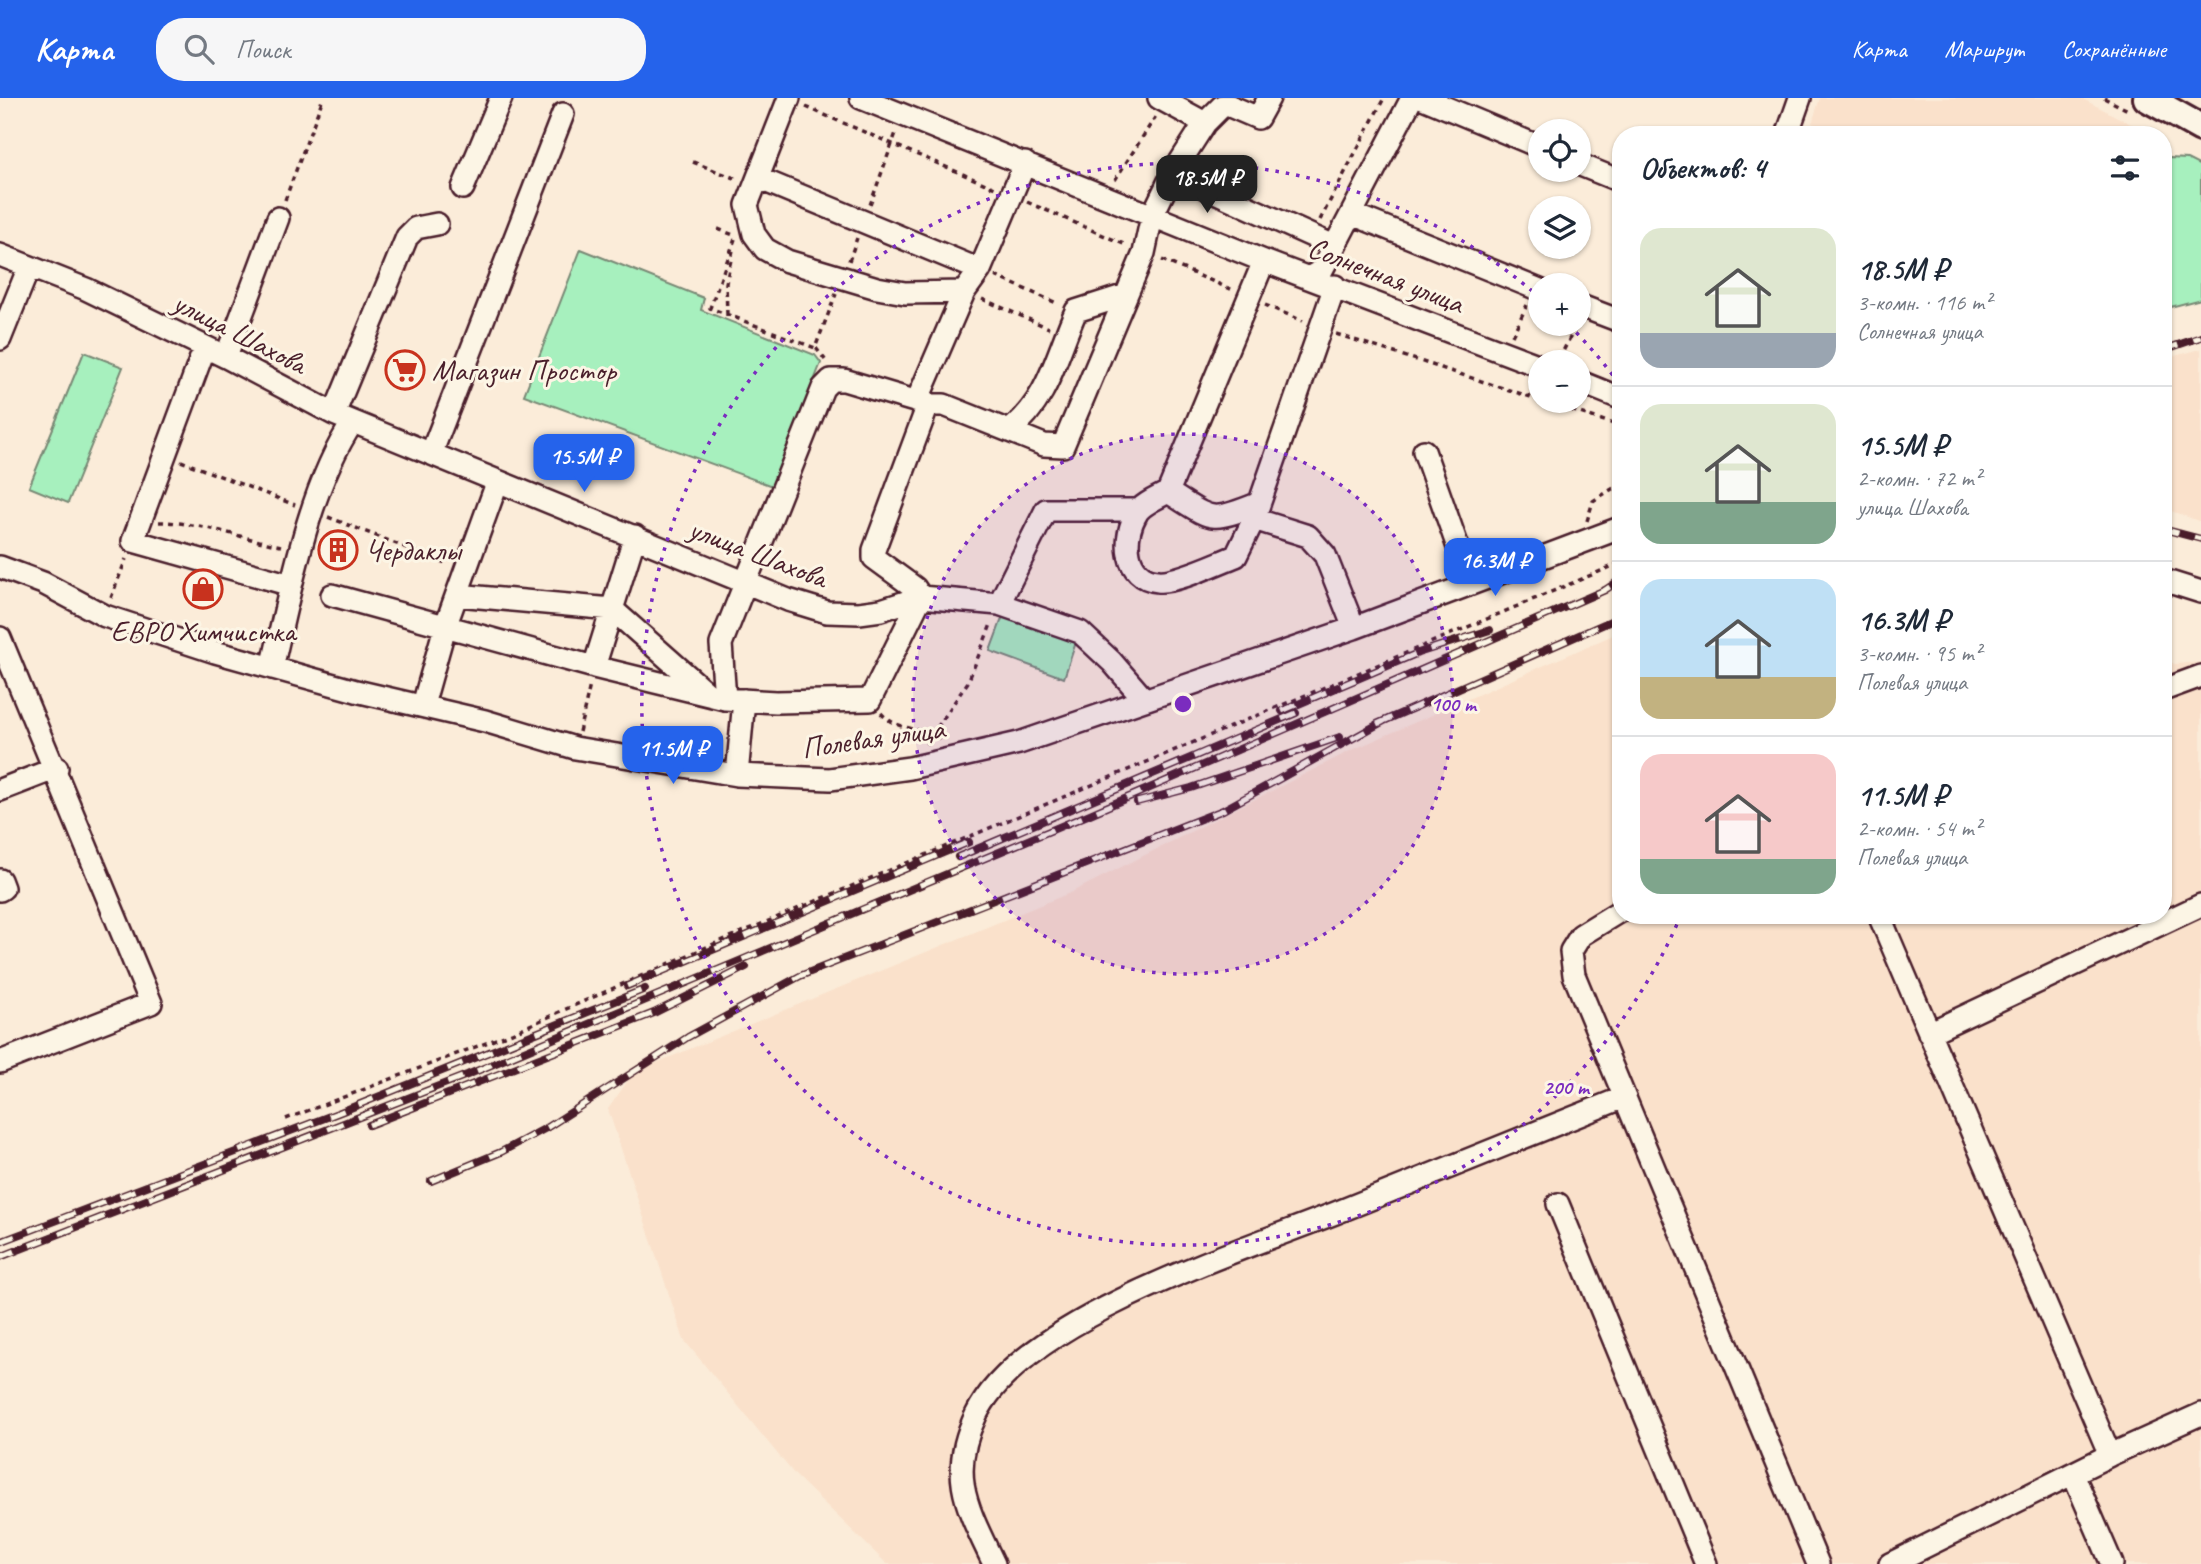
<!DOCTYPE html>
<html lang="ru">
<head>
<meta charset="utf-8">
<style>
  body { margin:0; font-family:Caveat,sans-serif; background:#f6f6f7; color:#1f2937; height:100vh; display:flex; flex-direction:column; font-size:26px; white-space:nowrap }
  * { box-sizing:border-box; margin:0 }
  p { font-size:23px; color:#747a83 }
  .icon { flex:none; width:38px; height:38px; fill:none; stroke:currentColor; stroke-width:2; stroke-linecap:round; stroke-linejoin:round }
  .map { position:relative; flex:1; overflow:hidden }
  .sheet { position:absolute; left:1612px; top:28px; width:560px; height:798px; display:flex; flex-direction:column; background:#fff; border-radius:28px; box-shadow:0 2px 5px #0004 }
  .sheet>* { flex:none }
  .tools { position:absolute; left:1528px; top:21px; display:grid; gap:14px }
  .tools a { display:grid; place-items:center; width:63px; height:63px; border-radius:50%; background:#fff; box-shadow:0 2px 5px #0004; font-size:35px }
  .price { position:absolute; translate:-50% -60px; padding:0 16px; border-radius:14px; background:#2563eb; color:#fff; font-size:23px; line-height:46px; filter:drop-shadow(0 2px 4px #0008) }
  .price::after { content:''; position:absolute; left:50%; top:42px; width:21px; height:16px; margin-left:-10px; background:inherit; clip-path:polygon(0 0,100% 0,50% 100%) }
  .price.on { background:#222; color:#fff }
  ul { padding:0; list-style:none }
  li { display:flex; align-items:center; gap:21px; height:175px; padding:0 28px }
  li+li { border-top:2px solid #e0e1e3 }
  li span { display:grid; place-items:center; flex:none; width:196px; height:140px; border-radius:21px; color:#555 }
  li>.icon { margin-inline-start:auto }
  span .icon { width:84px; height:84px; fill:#fffc; stroke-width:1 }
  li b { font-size:30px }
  h2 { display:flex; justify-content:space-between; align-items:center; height:84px; padding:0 28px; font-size:30px }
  header { display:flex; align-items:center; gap:42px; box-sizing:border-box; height:98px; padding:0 35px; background:#2563eb; color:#fff }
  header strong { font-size:33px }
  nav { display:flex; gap:38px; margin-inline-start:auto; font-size:24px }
  .search { width:490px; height:63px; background:#f6f6f7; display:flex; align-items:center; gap:18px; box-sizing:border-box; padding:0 24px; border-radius:28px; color:#747a83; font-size:26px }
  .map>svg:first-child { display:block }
</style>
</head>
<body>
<header>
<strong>Карта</strong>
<div class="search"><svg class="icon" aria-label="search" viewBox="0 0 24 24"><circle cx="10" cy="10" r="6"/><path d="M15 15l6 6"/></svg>Поиск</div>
<nav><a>Карта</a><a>Маршрут</a><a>Сохранённые</a></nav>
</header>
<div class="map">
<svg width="2201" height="1466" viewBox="0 0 2201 1466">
  <rect width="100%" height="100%" fill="#fbecd9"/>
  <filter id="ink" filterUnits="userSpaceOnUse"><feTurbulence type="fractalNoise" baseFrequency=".0143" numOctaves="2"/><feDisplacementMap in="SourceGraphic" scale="14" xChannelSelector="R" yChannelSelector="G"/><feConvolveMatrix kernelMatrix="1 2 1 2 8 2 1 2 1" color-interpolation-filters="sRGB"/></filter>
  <g filter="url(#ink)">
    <path fill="#fae1cb" d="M1820,0H2081L2152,37H1834L1812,25Z
      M2201,251V424L2163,410V261Z
      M1620,534V817H2163V562L2175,566L2201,564V1466H887L795,1377L684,1242L608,1011L634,974L1072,794L1350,653Z"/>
    <path fill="#a7f0be" stroke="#788874" stroke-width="2" d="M2169,60L2187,61L2201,68V201L2163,211V63Z
      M581,151L704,200L701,212L815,257L821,265L772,388L524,297Z
      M84,254L123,269L68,405L29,389Z
      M1003,518L1076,544L1064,580L990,553Z"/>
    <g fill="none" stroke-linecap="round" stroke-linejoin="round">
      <g stroke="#4a1f2b" stroke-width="26">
        <path id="minor" d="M789,0L747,107L754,136L765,151L787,163L877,190L905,195L964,194
          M861,0L1264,163L1540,268
          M1159,0L1205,25L1173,75
          M1423,0L1540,49
          M1205,25L1222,8H1230L1258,20L1269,0
          M1787,37L1800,0
          M1578,66L1620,83
          M758,80L980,172
          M463,90L501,0
          M1352,116L1540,192
          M0,157L86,191L226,259L334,316L788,502L827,514L859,515L881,512L921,499L999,506L1080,534L1112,564L1144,601
          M1264,163L1168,394C1159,399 1142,406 1137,415C1122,439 1124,480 1158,483C1176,485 1217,465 1236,458L1254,421L1335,188
          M1310,179L1322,172L1412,0
          M1578,207L1620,223
          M0,241L29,169
          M205,249L133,443L291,487
          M226,259L278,120
          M1578,283L1620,300
          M917,303L964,194L980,172L1025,65
          M928,307H944L1044,347L1063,348L1144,155L1152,118L1173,75L1334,148
          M334,316L407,139L416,130L437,126
          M1009,333C1049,302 1056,257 1076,213L1126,197
          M1424,353L1471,486
          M431,356L563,16
          M1168,394C1212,421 1208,426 1257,406
          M1254,421L1308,438L1325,457L1354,530
          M0,469L43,485L105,518L215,554L356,593L485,623L575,650L737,677L830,681L910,670L1019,645L1354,530L1620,430
          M2163,482L2201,494
          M332,497L594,569L725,601L776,604L870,602L921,499L915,490L874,460V452L928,307L844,282H831L823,290L721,546L725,601
          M457,497L612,511L707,595
          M999,506L1046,412H1137
          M0,540L151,905L0,964
          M594,569L635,438
          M272,570C290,494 309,388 353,324
          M2163,592L2201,578
          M423,607L445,529L497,385
          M737,677L744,602
          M0,692L57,670
          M0,782L3,790L0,792
          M1620,813L1581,837L1571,853L1574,877L1818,1466
          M1879,817L2110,1357
          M1929,935L2201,807
          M1558,1106L1706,1466
          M2073,1376L2112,1466
          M994,1466C968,1411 947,1378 976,1317C1022,1220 1244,1152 1343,1112C1436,1075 1529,1037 1622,1000
          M1890,1466L2110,1357L2201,1316"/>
      </g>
      <g stroke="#4a1f2b" stroke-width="32">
        <path id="major" d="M2147,0L2201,30"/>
      </g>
      <path stroke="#4a1f2b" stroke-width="3.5" stroke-dasharray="5 5" stroke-linecap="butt" d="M2104,0L2128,12
        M806,9L995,90
        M693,64L737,81
        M1115,82L1156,18
        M285,102L323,0
        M1027,104L1126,147
        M870,107L896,35
        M1320,122L1384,0
        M718,131L736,138
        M735,141L710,210L815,250L836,196
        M1162,162L1233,192
        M849,163L857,140
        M995,178L1059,206
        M982,201L1049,230
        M1265,207L1303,223
        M727,217L726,185L733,152
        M1336,236L1540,302
        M1512,238L1527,207
        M816,250L826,263
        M1556,260L1568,264
        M1559,261L1577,226
        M1543,303L1620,328
        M181,363L295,407
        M328,419L448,466
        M1587,423L1593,403L1620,386
        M159,424C202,424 240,440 281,448
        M111,500L126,461
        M881,615C897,634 924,628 942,642
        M579,634L590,587
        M926,646L968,584L992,524
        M286,1021L512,935L702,851L1620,465"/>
      <use href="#minor" stroke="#fcf5e5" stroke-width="21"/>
      <use href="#major" stroke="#fcf5e5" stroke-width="26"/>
      <g stroke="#4a1f2b" stroke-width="8">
        <path id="rail" d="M2163,252L2201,239
          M2163,431L2201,441
          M1282,613L1418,555L1490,532
          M1377,626L1620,519
          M1137,704L1191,690L1340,639
          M958,759L1296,615
          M627,888L969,744
          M369,1027L654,915L746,869
          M431,1083L501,1054L548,1029L688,939L800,878L1223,712L1384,623
          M0,1144L343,1013L645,891
          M0,1159L467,977L1090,716L1605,492L1620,482"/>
      </g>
      <use href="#rail" stroke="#fcf5e5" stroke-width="5" stroke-dasharray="16" stroke-linecap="butt"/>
    </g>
  </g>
  <circle cx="1183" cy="606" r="270" fill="#7b2cbf" fill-opacity=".12"/>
  <g fill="none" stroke="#7b2cbf" stroke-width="3.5" stroke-dasharray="3.5 7">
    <circle cx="1183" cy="606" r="270"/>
    <path d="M1681 817A541 541 0 1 1 1538 198M1569 227A541 541 0 0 1 1618 284"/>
  </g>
  <defs>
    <g id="supermarket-ring" transform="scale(2.0125)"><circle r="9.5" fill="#fcf5e5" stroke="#c8321e" stroke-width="1.5"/><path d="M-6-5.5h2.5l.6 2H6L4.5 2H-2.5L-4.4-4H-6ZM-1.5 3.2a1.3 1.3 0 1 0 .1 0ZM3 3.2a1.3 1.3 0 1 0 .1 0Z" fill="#c8321e"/></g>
    <g id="building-ring" transform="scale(2.0125)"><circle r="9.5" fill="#fcf5e5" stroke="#c8321e" stroke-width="1.5"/><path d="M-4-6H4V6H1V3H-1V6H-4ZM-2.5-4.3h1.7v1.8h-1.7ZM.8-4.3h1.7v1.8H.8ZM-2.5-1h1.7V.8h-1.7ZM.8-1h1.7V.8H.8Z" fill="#c8321e"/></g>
    <g id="shop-ring" transform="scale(2.0125)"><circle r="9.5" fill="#fcf5e5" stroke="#c8321e" stroke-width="1.5"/><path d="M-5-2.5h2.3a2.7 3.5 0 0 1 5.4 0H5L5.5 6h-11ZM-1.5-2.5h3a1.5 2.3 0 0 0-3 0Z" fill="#c8321e"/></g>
  </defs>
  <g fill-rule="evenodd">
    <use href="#supermarket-ring" x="405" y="272"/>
    <use href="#building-ring" x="338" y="452"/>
    <use href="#shop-ring" x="203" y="491"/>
  </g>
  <g text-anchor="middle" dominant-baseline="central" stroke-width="6" stroke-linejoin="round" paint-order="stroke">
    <g font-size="30" fill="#4a1f2b" stroke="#fcf5e5">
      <text transform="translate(1386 177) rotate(21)">Солнечная улица</text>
      <text transform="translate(240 235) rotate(27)">улица Шахова</text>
      <text transform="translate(758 455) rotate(21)">улица Шахова</text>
      <text transform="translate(873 640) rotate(-8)">Полевая улица</text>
    </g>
    <g font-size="30" fill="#4a1f2b" stroke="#fcf5e5" text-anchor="start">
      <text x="432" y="272">Магазин Простор</text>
      <text x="365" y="452">Чердаклы</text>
      <text x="203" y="533" text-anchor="middle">ЕВРО Химчистка</text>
    </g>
  </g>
  <circle cx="1183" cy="606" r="10" fill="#7b2cbf" stroke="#fcf5e5" stroke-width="3.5"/>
  <g font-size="21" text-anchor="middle" font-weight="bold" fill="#7b2cbf" stroke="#fcf5e5" stroke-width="6" stroke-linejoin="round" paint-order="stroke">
    <text x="1453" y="613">100 m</text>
    <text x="1566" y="996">200 m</text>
  </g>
</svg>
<div class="tools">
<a><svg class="icon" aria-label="locate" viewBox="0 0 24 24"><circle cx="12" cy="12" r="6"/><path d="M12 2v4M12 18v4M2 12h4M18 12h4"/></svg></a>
<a><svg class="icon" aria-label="layers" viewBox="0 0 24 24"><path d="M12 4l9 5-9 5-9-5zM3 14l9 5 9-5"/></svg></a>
<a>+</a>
<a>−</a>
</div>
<b class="price on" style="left:1207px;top:117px">18.5M ₽</b>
<b class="price" style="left:584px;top:396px">15.5M ₽</b>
<b class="price" style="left:1495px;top:500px">16.3M ₽</b>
<b class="price" style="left:673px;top:688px">11.5M ₽</b>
<section class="sheet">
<h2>Объектов: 4<svg class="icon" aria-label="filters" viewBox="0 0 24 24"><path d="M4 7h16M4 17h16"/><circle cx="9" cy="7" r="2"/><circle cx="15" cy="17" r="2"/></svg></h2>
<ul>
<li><span style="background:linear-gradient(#dfe7d0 75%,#9aa5b1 0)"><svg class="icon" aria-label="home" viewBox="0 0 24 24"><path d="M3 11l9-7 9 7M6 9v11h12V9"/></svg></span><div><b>18.5M ₽</b><p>3-комн. · 116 m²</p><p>Солнечная улица</p></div></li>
<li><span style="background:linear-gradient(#dfe7d0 70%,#7fa58c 0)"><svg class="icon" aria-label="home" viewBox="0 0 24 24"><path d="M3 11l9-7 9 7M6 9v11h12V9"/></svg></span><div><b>15.5M ₽</b><p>2-комн. · 72 m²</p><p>улица Шахова</p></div></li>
<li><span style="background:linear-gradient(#bfe0f5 70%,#c2b280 0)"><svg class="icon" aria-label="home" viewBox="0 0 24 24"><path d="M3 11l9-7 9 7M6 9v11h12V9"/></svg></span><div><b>16.3M ₽</b><p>3-комн. · 95 m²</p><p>Полевая улица</p></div></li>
<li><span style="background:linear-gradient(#f6c9c9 75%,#7fa58c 0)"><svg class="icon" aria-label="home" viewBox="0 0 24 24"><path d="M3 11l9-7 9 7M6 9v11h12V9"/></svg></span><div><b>11.5M ₽</b><p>2-комн. · 54 m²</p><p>Полевая улица</p></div></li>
</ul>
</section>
</div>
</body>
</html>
